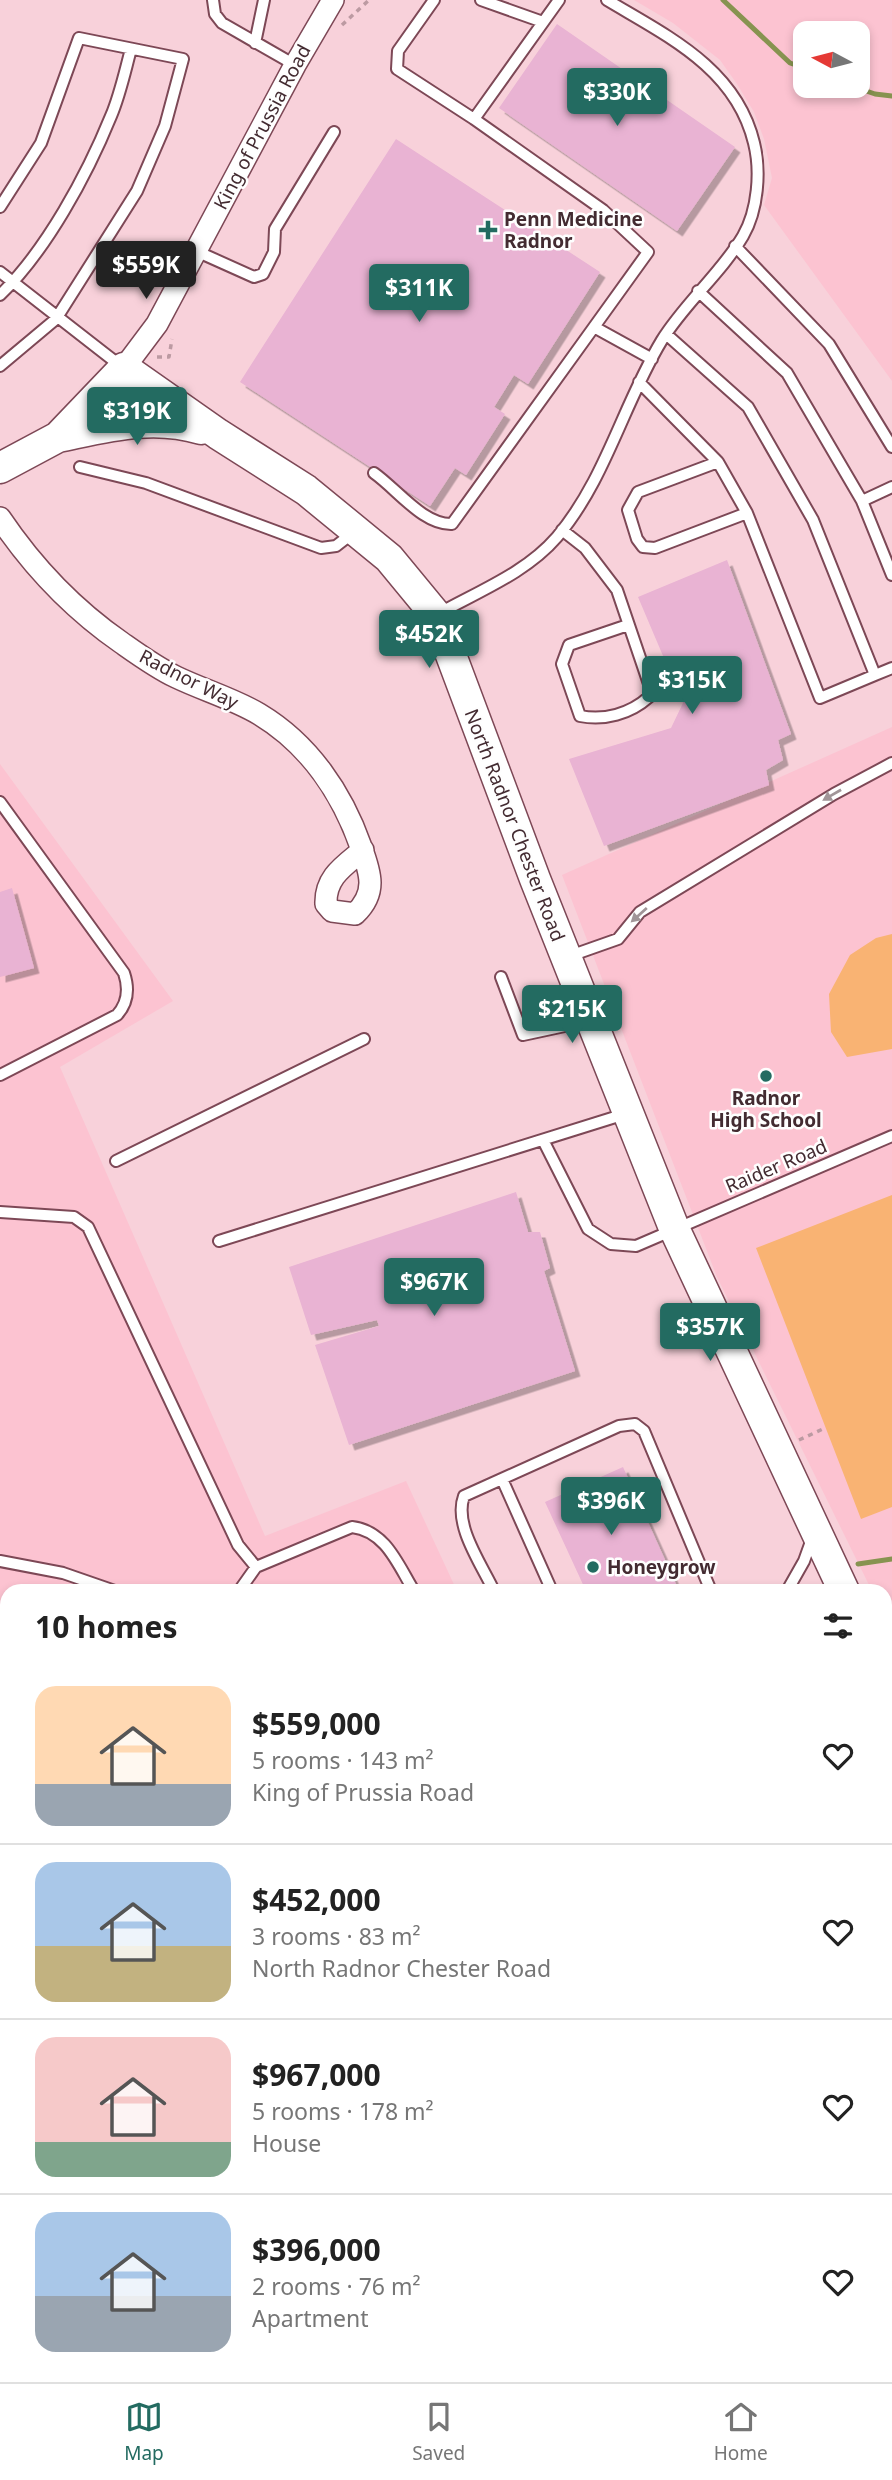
<!DOCTYPE html>
<html lang="en">
<head>
<meta charset="utf-8">
<style>
  body { margin:0; font-family:"Noto Sans",sans-serif; background:#f2f2f2; color:#222; height:100vh; display:flex; flex-direction:column; font-size:26px; white-space:nowrap }
  * { box-sizing:border-box; margin:0 }
  p { font-size:23px; color:#767676 }
  .icon { flex:none; width:38px; height:38px; fill:none; stroke:currentColor; stroke-width:2; stroke-linecap:round; stroke-linejoin:round }
  .map { position:relative; flex:1; overflow:hidden }
  .drawer { position:absolute; left:0px; top:1584px; width:892px; height:800px; display:flex; flex-direction:column; background:#fff; border-radius:21px 21px 0 0; box-shadow:0 4px 10px #0003 }
  .drawer>* { flex:none }
  .needle { width:46px; rotate:277deg }
  .tools { position:absolute; left:793px; top:21px; display:grid; gap:14px }
  .tools a { display:grid; place-items:center; width:77px; height:77px; border-radius:14px; background:#fff; box-shadow:0 4px 10px #0003; font-size:35px }
  .price { position:absolute; translate:-50% -60px; padding:0 16px; border-radius:7px; background:#236b61; color:#fff; font-size:23px; line-height:46px; filter:drop-shadow(0 2px 4px #0008) }
  .price::after { content:''; position:absolute; left:50%; top:42px; width:21px; height:16px; margin-left:-10px; background:inherit; clip-path:polygon(0 0,100% 0,50% 100%) }
  .price.current { background:#222; color:#fff }
  ul { padding:0; list-style:none }
  li { display:flex; align-items:center; gap:21px; height:175px; padding:0 35px }
  li+li { border-top:2px solid #e0e0e0 }
  li span { display:grid; place-items:center; flex:none; width:196px; height:140px; border-radius:21px; color:#555 }
  li>.icon { margin-inline-start:auto }
  span .icon { width:84px; height:84px; fill:#fffc; stroke-width:1 }
  li b { font-size:30px }
  h2 { display:flex; justify-content:space-between; align-items:center; height:84px; padding:0 35px; font-size:30px }
  .tab-bar { display:flex; justify-content:space-around; align-items:center; height:98px; border-top:2px solid #e0e0e0; background:#fff; font-size:19px; color:#767676 }
  .tab-bar a { display:grid; justify-items:center; gap:4px }
  .tab-bar .current { color:#236b61 }
  .map>svg:first-child { display:block }
</style>
</head>
<body>
<div class="map">
<svg width="892" height="2382" viewBox="0 0 892 2382">
  <defs>
    <filter id="shadow"><feDropShadow dx="5.5" dy="5.5" stdDeviation="0" flood-color="#0004"/></filter>
  </defs>
  <rect width="100%" height="100%" fill="#f8d1da"/>
  <path fill="#fcc3d1" fill-rule="evenodd" d="M634,0H892V381L764,205L772,178L764,139L754,112L737,84L720,60L673,23ZM805,33H858V86H805Z
    M892,727V1633L886,1619V1591H872L717,1277L562,875Z
    M0,764L173,1001L60,1067L265,1536L406,1481L457,1591H7V2376L117,2377L96,2382H0Z
    M892,1846V2328L886,2332V1849Z
    M122,2377H818L810,2382H141Z"/>
  <path fill="#f9b373" d="M892,934V1049L847,1057L831,1032L829,994L850,955L876,938Z
    M892,1195V1507L861,1519L756,1248Z"/>
  <g fill="none" stroke-linecap="round" stroke-linejoin="round">
    <path stroke="#879350" stroke-width="5" d="M723,0L790,63L805,68
      M852,86L875,94L892,96
      M858,1564L892,1559"/>
  </g>
  <path fill="#e9b3d3" filter="url(#shadow)" d="M557,24L735,147L677,231L499,108Z
    M396,139L600,272L528,384L514,375L494,407L505,414L466,475L455,468L430,506L240,382Z
    M727,560L791,734L778,740L783,760L766,770L769,785L604,846L569,759L671,728L683,703L638,597Z
    M12,888L34,968L0,977V892Z
    M516,1192L528,1232H540L550,1268L544,1271L575,1371L349,1445L315,1345L379,1326L377,1320L311,1335L289,1267Z
    M623,1467L679,1591H586L545,1502Z
    M7,1622V1714L0,1716V1623Z
    M7,1758V2023L0,2024V1759Z
    M886,2017L892,2019V2155L886,2159Z
    M398,2376H409L415,2382H394Z
    M490,2376H609V2382H485Z"/>
  <g fill="none" stroke-linecap="round" stroke-linejoin="round">
    <g stroke="#7d4856" stroke-width="14">
      <path id="service" d="M213,0L215,14L222,23L295,65
        M434,0L398,51L397,69L474,119
        M481,0L543,22
        M559,0L474,119L603,210L648,252L594,327L652,359
        M255,43L264,0
        M0,207L41,143L79,38L183,59L165,126L137,191L56,319L0,366
        M735,246L829,344L892,447
        M196,251L254,277L263,274L274,252L275,229L334,132
        M0,272L122,367
        M698,291L787,373L862,501L892,575
        M0,295C46,251 87,175 111,116C120,95 125,71 131,49
        M666,334L748,407L813,520L875,675L820,698L747,513L718,462
        M639,382L718,462L638,492L628,510L637,539L643,547L655,548L747,513
        M80,467L146,483L321,548L336,546L354,532
        M374,473C398,490 423,525 452,524L594,327
        M862,501L892,487
        M562,530L585,548L617,590L650,687L649,697C630,714 604,721 580,716L562,664L569,645L628,625
        M438,614C479,591 526,573 557,537C606,479 623,404 662,340C684,304 722,272 743,236C758,210 761,171 754,143C736,68 667,36 607,0
        M875,675L892,668
        M0,802L124,973C129,988 128,1003 117,1015L0,1075
        M567,957L618,939L640,912L834,794L892,763
        M501,977L523,1035L588,1021
        M543,1140L588,1229L611,1244L636,1246L892,1136
        M116,1161L364,1039
        M0,1212L74,1217L88,1227L238,1545L256,1567L239,1591
        M219,1241L625,1114
        M502,1479L552,1591
        M0,1561L63,1573L115,1591
        M256,1567L352,1527C386,1531 398,1565 414,1591
        M494,1591C482,1565 453,1525 464,1496L619,1426L635,1424L644,1431L711,1591
        M787,1591L804,1561L813,1536
        M886,1788L892,1784
        M886,1825L892,1822
        M886,1896L892,1893
        M886,1966L892,1977
        M886,1999L892,1996
        M886,2211L892,2205
        M886,2264L892,2261
        M886,2272C892,2285 892,2299 886,2312
        M6,2321L7,2320
        M190,2376L193,2382
        M668,2376L671,2382
        M17,2382L26,2376
        M339,2382L344,2376
        M651,2382L657,2376
        M787,2382L795,2376"/>
    </g>
    <g stroke="#7d4856" stroke-width="24">
      <path id="minor" d="M124,368L157,324L295,65L333,0
        M0,518C33,567 73,609 122,643C139,655 157,668 176,677C203,690 234,699 259,714C309,744 342,793 361,847C371,874 377,893 355,914L332,911L326,904C325,877 344,866 363,850"/>
    </g>
    <g stroke="#7d4856" stroke-width="33">
      <path id="secondary" d="M58,437C107,427 152,414 201,429
        M0,468L58,437L124,368L218,434L306,490L389,558L436,615L535,879L674,1228L844,1591
        M886,1687L892,1702"/>
    </g>
    <g stroke="#7d4856" stroke-width="38">
      <path id="trunk" d="M890,2382L892,2379"/>
    </g>
    <path stroke="#bc9aa2" stroke-width="3.5" stroke-dasharray="5 5" stroke-linecap="butt" d="M342,25L369,0
      M157,357H169L172,339
      M799,1440L825,1428"/>
    <use href="#service" stroke="#fff" stroke-width="10"/>
    <use href="#minor" stroke="#fff" stroke-width="21"/>
    <use href="#secondary" stroke="#fff" stroke-width="30"/>
    <use href="#trunk" stroke="#fff" stroke-width="35"/>
  </g>
  <defs><path id="oneway-solid" d="M-6-.8H1V-3.2L6.5 0L1 3.2V.8H-6Z" transform="scale(1.75)"/></defs>
  <g fill="#a19598">
    <use href="#oneway-solid" transform="translate(832 795) rotate(150)"/>
    <use href="#oneway-solid" transform="translate(639 915) rotate(138)"/>
  </g>
  <g fill="#236b61" stroke="#fefefe" stroke-width="2.5">
    <path d="M484.5 219.5h7v7h7v7h-7v7h-7v-7h-7v-7h7z"/>
    <circle cx="766" cy="1076" r="7"/>
    <circle cx="593" cy="1567" r="7"/>
  </g>
  <g text-anchor="middle" dominant-baseline="central" stroke-width="5" stroke-linejoin="round" paint-order="stroke">
    <g font-size="19" fill="#432b31" stroke="#fefefe">
      <text transform="translate(262 127) rotate(-62)">King of Prussia Road</text>
      <text transform="translate(189 679) rotate(27)">Radnor Way</text>
      <text transform="translate(515 825) rotate(69)">North Radnor Chester Road</text>
      <text transform="translate(776 1166) rotate(-23)">Raider Road</text>
    </g>
    <g font-size="19" font-weight="bold" fill="#432b31" stroke="#fefefe" text-anchor="start">
      <text x="504" y="219">Penn Medicine<tspan x="504" dy="22">Radnor</tspan></text>
      <text x="766" y="1098" text-anchor="middle">Radnor<tspan x="766" dy="22">High School</tspan></text>
      <text x="607" y="1567">Honeygrow</text>
    </g>
  </g>
</svg>
<div class="tools">
<a><svg class="needle" viewBox="-14 -14 28 28"><path d="M0-13l5 13h-10z" fill="#e53935"/><path d="M0 13l5-13h-10z" fill="#767676"/></svg></a>
</div>
<b class="price" style="left:617px;top:128px">$330K</b>
<b class="price current" style="left:146px;top:301px">$559K</b>
<b class="price" style="left:419px;top:324px">$311K</b>
<b class="price" style="left:137px;top:447px">$319K</b>
<b class="price" style="left:429px;top:670px">$452K</b>
<b class="price" style="left:692px;top:716px">$315K</b>
<b class="price" style="left:572px;top:1045px">$215K</b>
<b class="price" style="left:434px;top:1318px">$967K</b>
<b class="price" style="left:710px;top:1363px">$357K</b>
<b class="price" style="left:611px;top:1537px">$396K</b>
<section class="drawer">
<h2>10 homes<svg class="icon" aria-label="filters" viewBox="0 0 24 24"><path d="M4 7h16M4 17h16"/><circle cx="9" cy="7" r="2"/><circle cx="15" cy="17" r="2"/></svg></h2>
<ul>
<li><span style="background:linear-gradient(#ffd9b3 70%,#9aa5b1 0)"><svg class="icon" aria-label="home" viewBox="0 0 24 24"><path d="M3 11l9-7 9 7M6 9v11h12V9"/></svg></span><div><b>$559,000</b><p>5 rooms · 143 m²</p><p>King of Prussia Road</p></div><svg class="icon" aria-label="heart" viewBox="0 0 24 24"><path d="M12 20l-8-8c-3-5 5-10 8-4 3-6 11-1 8 4z"/></svg></li>
<li><span style="background:linear-gradient(#a9c7e8 60%,#c2b280 0)"><svg class="icon" aria-label="home" viewBox="0 0 24 24"><path d="M3 11l9-7 9 7M6 9v11h12V9"/></svg></span><div><b>$452,000</b><p>3 rooms · 83 m²</p><p>North Radnor Chester Road</p></div><svg class="icon" aria-label="heart" viewBox="0 0 24 24"><path d="M12 20l-8-8c-3-5 5-10 8-4 3-6 11-1 8 4z"/></svg></li>
<li><span style="background:linear-gradient(#f6c9c9 75%,#7fa58c 0)"><svg class="icon" aria-label="home" viewBox="0 0 24 24"><path d="M3 11l9-7 9 7M6 9v11h12V9"/></svg></span><div><b>$967,000</b><p>5 rooms · 178 m²</p><p>House</p></div><svg class="icon" aria-label="heart" viewBox="0 0 24 24"><path d="M12 20l-8-8c-3-5 5-10 8-4 3-6 11-1 8 4z"/></svg></li>
<li><span style="background:linear-gradient(#a9c7e8 60%,#9aa5b1 0)"><svg class="icon" aria-label="home" viewBox="0 0 24 24"><path d="M3 11l9-7 9 7M6 9v11h12V9"/></svg></span><div><b>$396,000</b><p>2 rooms · 76 m²</p><p>Apartment</p></div><svg class="icon" aria-label="heart" viewBox="0 0 24 24"><path d="M12 20l-8-8c-3-5 5-10 8-4 3-6 11-1 8 4z"/></svg></li>
</ul>
</section>
</div>
<nav class="tab-bar">
<a class="current"><svg class="icon" aria-label="map" viewBox="0 0 24 24"><path d="M3 6l6-2 6 2 6-2v14l-6 2-6-2-6 2zM9 4v14M15 6v14"/></svg>Map</a>
<a><svg class="icon" aria-label="saved" viewBox="0 0 24 24"><path d="M7 4h10v16l-5-4-5 4z"/></svg>Saved</a>
<a><svg class="icon" aria-label="home" viewBox="0 0 24 24"><path d="M3 11l9-7 9 7M6 9v11h12V9"/></svg>Home</a>
</nav>
</body>
</html>
